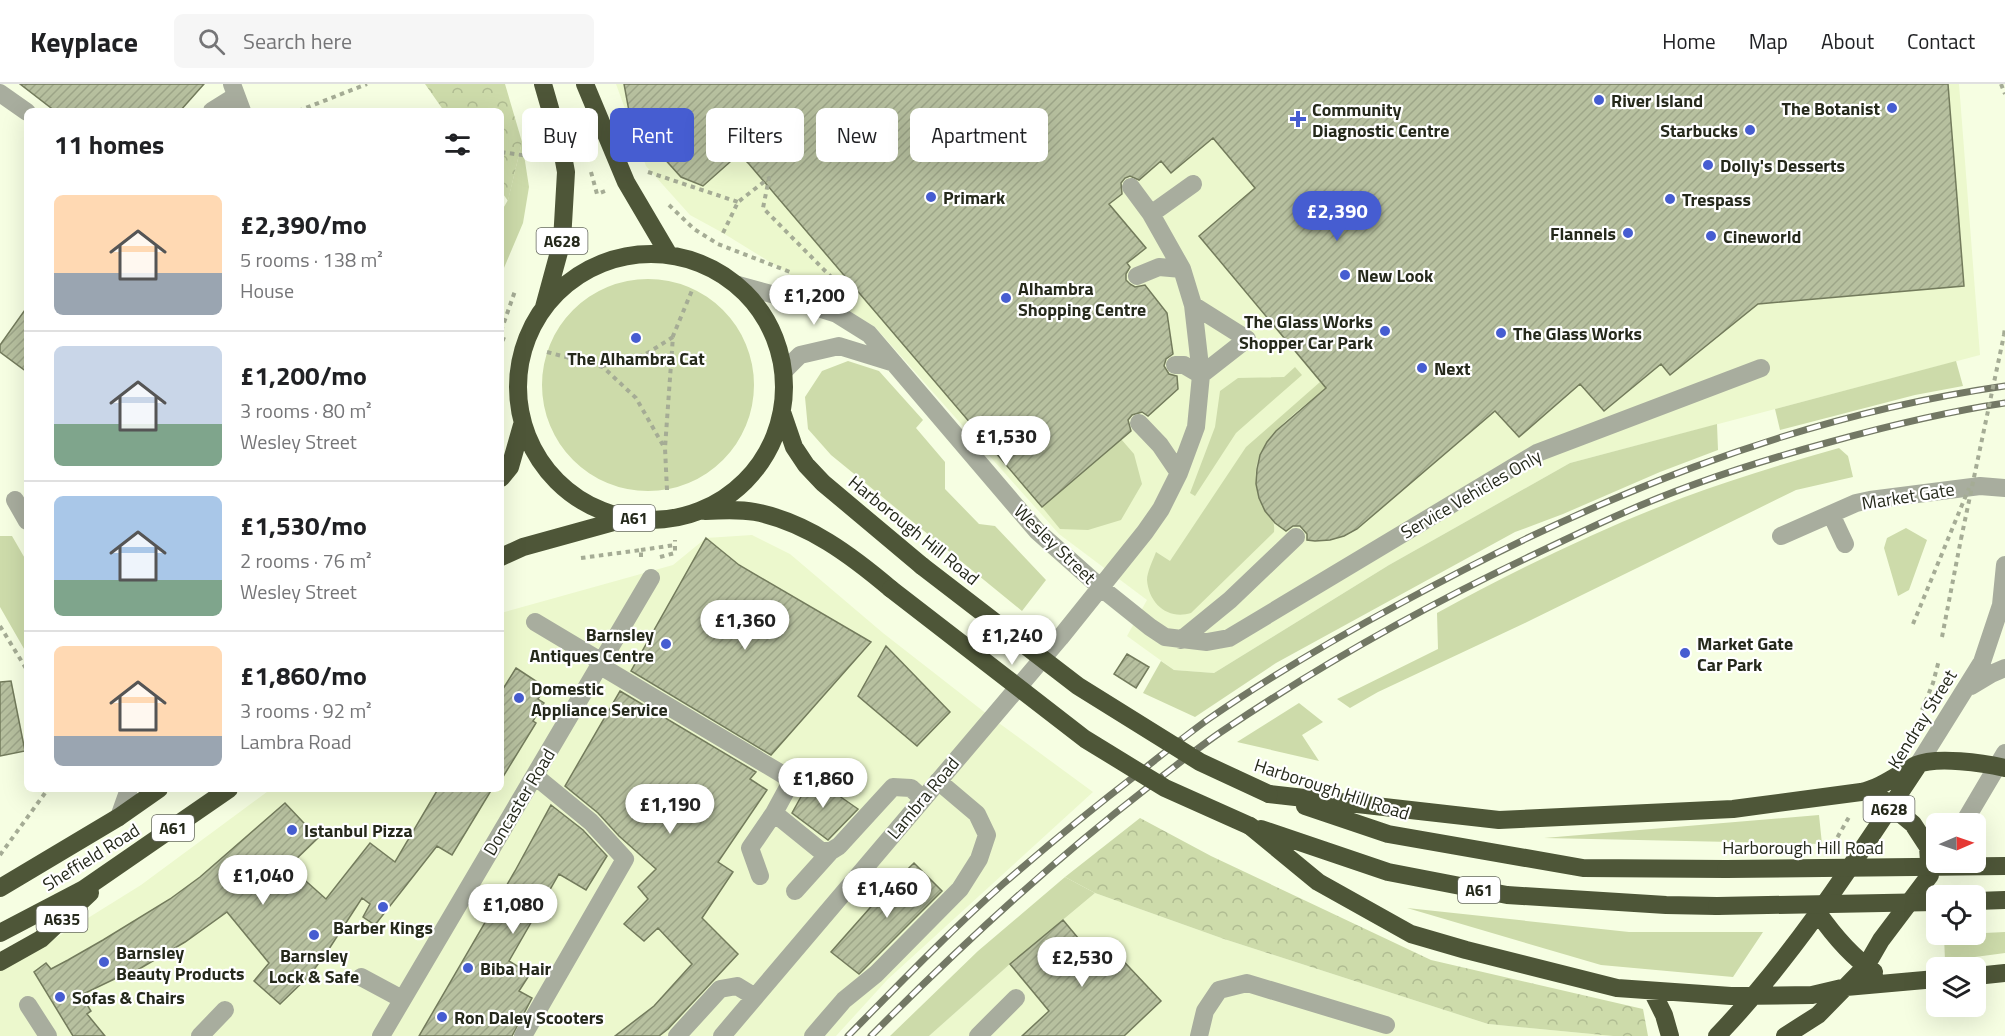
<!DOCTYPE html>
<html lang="en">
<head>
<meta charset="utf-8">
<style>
  body { margin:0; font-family:"Titillium Web",sans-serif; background:#f6f6f6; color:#202124; height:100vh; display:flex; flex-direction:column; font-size:22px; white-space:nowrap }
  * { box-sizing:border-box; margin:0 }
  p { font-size:20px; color:#757577 }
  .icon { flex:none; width:33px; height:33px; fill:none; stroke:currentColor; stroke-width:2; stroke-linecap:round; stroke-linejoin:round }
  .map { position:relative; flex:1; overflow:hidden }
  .sheet { position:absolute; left:24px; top:24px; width:480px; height:684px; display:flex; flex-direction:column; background:#fff; border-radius:9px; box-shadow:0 6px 24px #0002 }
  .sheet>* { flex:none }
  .guide { position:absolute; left:522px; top:24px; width:570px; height:54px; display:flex; gap:12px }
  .needle { width:39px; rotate:88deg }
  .controls { position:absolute; left:1926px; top:729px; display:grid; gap:12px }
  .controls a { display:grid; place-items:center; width:60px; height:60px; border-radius:9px; background:#fff; box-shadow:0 6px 24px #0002; font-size:30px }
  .price { position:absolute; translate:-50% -51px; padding:0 14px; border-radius:21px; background:#fff; color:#222; font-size:20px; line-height:39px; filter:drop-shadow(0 2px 3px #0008) }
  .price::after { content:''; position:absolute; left:50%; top:36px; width:18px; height:14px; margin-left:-9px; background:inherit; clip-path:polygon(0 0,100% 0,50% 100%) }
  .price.active { background:#465dd1; color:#fff }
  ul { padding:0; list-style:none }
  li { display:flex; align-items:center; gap:18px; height:150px; padding:0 30px }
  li+li { border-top:2px solid #e0e0e0 }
  li span { display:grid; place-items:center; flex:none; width:168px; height:120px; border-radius:9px; color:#555 }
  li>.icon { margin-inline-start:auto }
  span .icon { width:72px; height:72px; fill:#fffc; stroke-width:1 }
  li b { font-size:26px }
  h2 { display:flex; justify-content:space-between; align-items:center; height:72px; padding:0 30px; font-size:26px }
  .chip { padding:0 21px; border-radius:9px; background:#fff; box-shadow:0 6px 24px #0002; font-size:21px; line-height:54px }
  .chip.active { background:#465dd1; color:#fff }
  header { display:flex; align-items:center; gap:36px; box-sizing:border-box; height:84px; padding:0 30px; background:#fff; border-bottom:2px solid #e0e0e0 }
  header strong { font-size:28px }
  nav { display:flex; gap:33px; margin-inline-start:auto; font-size:21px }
  .search { width:420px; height:54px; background:#f6f6f6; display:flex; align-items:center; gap:15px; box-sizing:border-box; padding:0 21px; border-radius:9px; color:#757577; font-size:22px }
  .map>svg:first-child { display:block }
</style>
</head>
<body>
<header>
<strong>Keyplace</strong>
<div class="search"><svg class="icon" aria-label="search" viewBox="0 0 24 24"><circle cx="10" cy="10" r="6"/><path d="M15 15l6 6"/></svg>Search here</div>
<nav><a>Home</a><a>Map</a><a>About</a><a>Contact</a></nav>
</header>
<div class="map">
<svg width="2005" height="952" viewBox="0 0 2005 952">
  <defs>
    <pattern id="forest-crowns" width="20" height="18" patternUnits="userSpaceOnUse" patternTransform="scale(1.5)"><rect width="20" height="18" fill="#cddbaa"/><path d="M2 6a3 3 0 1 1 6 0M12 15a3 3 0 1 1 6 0" fill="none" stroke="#b0bc92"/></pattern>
    <pattern id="building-hatch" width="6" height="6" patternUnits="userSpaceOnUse" patternTransform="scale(1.5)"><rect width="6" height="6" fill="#b7c09f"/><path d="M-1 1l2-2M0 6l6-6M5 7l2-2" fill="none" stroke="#9da588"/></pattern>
  </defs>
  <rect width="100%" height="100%" fill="#f6fee2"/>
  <path fill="#ecf8cd" d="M616,0H1959L1980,271L1570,379L1389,481L1214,589L1174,586L1127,552L1147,516L1059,450L875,243L723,149L690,131L646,82Z
    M752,451L790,470L883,549L992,634L1093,708L888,895L836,952H0V885L43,862L141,801L271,705H501V529L673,481L706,454Z
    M1095,809L1224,855L1488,940L1613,952H929L1010,880Z"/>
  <path fill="#cddbaa" d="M522,58L529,103L523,139L501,191V128L508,116Z
    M542 301a106 106 0 1 1 212 0a106 106 0 1 1-212 0Z
    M848,277L879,287L923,336L916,344L945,378V405L979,440L995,442L1046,496L1022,527L831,371L808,345L805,313L822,287Z
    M1956,277L1963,302L1915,311L1780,346L1775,325Z
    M1295,283L1302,291L1236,349L1195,412L1190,409L1215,343L1220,307L1238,294L1284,293Z
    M1320,298L1326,304C1298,328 1247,358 1257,402C1259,410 1262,421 1266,428C1272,438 1275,436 1274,448L1191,529C1168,536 1149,520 1147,496C1147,488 1153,476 1156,468L1170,477L1246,363Z
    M1717,340L1718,366L1660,388L1563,430L1515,448L1276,579L1195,633L1143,609L1161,577L1174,586L1214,589L1389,481L1570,379Z
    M1121,355L1134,370L1142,400L1121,436L1088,446L1060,445L1042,423Z
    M1839,364L1848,372L1853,393L1796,406L1527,538L1378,608L1350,624L1337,615L1438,565L1437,529C1516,486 1597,446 1682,414C1733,395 1786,379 1839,364Z
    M1906,444L1927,456L1909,506L1898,512L1884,464L1887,454Z
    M0,452H12L27,478V570L0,523Z
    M1299,619L1323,638L1302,651L1319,677L1237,658Z
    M1819,731L1822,760L1544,754Z
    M1065,793L1095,809L1010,880L929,952H890L978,867Z
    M1407,824L1629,848H1763L1733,893L1601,881Z
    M2005,848V869L1945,877L1944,851Z"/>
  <path fill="url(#forest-crowns)" d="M425,0H505L522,58L508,117L501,107V27H444Z
    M1140,734L1211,772L1431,876L1643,925L1648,952H1613L1488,940L1224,855L1095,809L1065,793Z"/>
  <path fill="url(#building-hatch)" stroke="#737b5c" stroke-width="1.5" d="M20,0H204L180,27H55Z
    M624,0H1948L1964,202L1758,220L1670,291L1661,280L1604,327L1580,300L1519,353L1495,327L1357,445L1344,452L1330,456L1315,457L1307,456V450L1300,442H1293L1286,447L1275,439L1265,427L1259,414L1256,400L1257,385L1260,371L1267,358L1276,347L1326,304L1199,152L1255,104L1213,54L1171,89L1161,77L1139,96L1130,92L1125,94L1121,99L1122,110L1109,120L1146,164L1127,179L1130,183L1126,190V196L1130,200L1135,203L1145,201L1167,229L1173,270L1166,275L1164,282L1169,290L1177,292L1178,305L1148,332L1142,328L1132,331L1128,336L1131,347L1042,423L749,80L739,70L703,102L681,93L631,38Z
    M27,223V288L0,268V261Z
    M706,454L739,481L871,558L771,671L631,587Z
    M886,562L950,628L917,662L858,612Z
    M1127,570L1149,583L1136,604L1114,590Z
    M516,584L545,603L538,615L544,619L533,637L536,639L501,696V608Z
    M11,597L25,667L0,672V598Z
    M620,607L756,688L750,695L767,706L718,778L733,788L702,834L738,870L668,945L659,952H615L654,922L692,880L658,844L644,857L624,840L648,815L638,803L656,785L619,752L598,729L565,702Z
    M812,693L858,725L828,756L792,729Z
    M438,705H492L452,771L437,762L375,841L363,833L370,820L362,814L327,868L310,891L280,920L254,897L269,879L227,828L185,858L129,891L127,889L81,911L91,927L87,930L105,952H73L34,888L46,879L51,885L68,876L103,856L170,815L200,793L285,719L318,754L289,782L326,815L370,759L395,778Z
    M551,721L583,746L607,772L586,806L559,790L509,877L530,890L519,907L532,914L512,952H419L515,787Z
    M914,779L942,807L859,890L831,868L884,808Z
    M1063,836L1099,879L1113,866L1161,917L1124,952H1022L1049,927L1010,880Z"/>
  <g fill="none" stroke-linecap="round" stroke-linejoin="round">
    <path stroke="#a5ac95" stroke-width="4" stroke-dasharray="4.5 4.5" stroke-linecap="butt" d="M2001,0L2005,10
      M298,27L367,0
      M501,68L528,72L538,70
      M591,88L597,110L605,107
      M648,88L738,118
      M669,121L694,145L718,160L790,188
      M723,149L738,118L769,94L763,124L845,207
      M501,247L515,207
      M2004,251L2005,243
      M501,254L506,256
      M547,268L603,283L636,314L664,363
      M603,282L646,270L673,253
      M667,406L665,364L673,252L693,204
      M641,466L675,461
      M660,473L675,469V456
      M581,474L641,466V473
      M0,542L27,586
      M1942,553L1961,455
      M1922,626L1933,599L1939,576
      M1833,761L1849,733
      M0,771L48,705"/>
    <path stroke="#a8ad9e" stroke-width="18" d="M232,0L242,27
      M0,9L27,28
      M212,27L236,12
      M1151,130L1193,100
      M1137,192L1159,183L1182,185
      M738,201L786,214L837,230L869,250L1037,447L1100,503L1150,543L1165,553L1207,558L1229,554L1537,369L1761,284
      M1175,281H1184L1201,291L1247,255L1193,221
      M784,287L800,271L839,262L894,279
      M1139,339L1160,361L1179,389
      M15,416L27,437
      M1831,430L1845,460
      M1781,452L1856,419L1870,416L1980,402L2005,404
      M535,538L602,578
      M1181,556L1230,516L1296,453
      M599,581L792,696L774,729L750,764L760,792
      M1971,602L1991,590L2005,584
      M1919,679L1982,578L2001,521L2005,481
      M774,729L821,767H831L839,762L893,703L911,704L923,715
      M119,733L129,705
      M1963,740L2005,669
      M795,807L831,767
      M361,893L402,915
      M28,921L48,952
      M200,952L225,926
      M381,952L651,494
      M523,952L625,775L591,738L535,692
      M677,952L720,905L737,902L755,913
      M722,952L1060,554L1145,448L1161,425L1179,389L1196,343L1201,291L1193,221L1182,185L1151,130L1131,103
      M813,952L844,916L876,890L960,805L979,775L987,751L977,730L938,697
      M978,952L1016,914
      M1199,952L1205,927L1219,906L1247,899L1386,941"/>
    <path stroke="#4e5638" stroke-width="18" d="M543,0L562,66L566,88L562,157L544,223
      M585,0L626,98L669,171
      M518 303a133 133 0 1 1 266 0a133 133 0 1 1-266 0Z
      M782,328L794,363L806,381L823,399L922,482
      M501,394L510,383L522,341
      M705,427C722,426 739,425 755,428C807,438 852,472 891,505
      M501,473L523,463L628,434
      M1269,710L1499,736L1733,725L1861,708C1881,704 1898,690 1916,681C1936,672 1984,679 2005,684
      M1305,722L1388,750L1583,784L1726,785
      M1250,742L1318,798L1411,850L1466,866L1617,904L1731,912L1812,911L1846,903L1936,895
      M1261,745L1388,788L1507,811L1666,821L1717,822
      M0,804L119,733L159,705
      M1976,817L2005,816
      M1818,829C1834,852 1851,872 1874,888
      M0,849L84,805L229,705
      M0,878L41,855L90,809
      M1976,892L2005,889
      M1652,907L1664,931L1670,952
      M1717,952C1794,872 1856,775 1917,683
      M1785,952L1818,931L1866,882L1881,856L1930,791L1928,763L1913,740L1884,716"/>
    <g stroke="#737865" stroke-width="7">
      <path id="rail" d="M848,952C899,900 949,848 1003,800C1048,761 1093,724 1140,688C1163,670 1186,651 1210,634C1271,592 1336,554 1401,519C1591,415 1790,333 2005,302
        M871,952C958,864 1049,780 1147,704C1172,685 1196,665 1221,648C1320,581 1425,522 1533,471C1563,457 1593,442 1623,429C1690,399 1760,377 1830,358C1888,342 1945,328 2005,319"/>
    </g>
    <use href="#rail" stroke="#fff" stroke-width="4.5" stroke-dasharray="14" stroke-linecap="butt"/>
    <path stroke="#a5ac95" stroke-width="4" stroke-dasharray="4.5 4.5" stroke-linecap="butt" d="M1961,455L2004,251
      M1913,540L1969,404"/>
    <path stroke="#4e5638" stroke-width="18" d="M922,482L1078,602L1200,678L1269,710
      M891,505L1085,655L1165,704L1250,742
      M1726,785L2005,782
      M1717,822L1936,818"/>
  </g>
  <g fill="#465dd1" stroke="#fff" stroke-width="2">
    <circle cx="1599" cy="16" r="6"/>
    <circle cx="1892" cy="24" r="6"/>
    <path d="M1295 26h6v6h6v6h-6v6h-6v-6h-6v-6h6z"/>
    <circle cx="1750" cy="46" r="6"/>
    <circle cx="1708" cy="81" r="6"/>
    <circle cx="931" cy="113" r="6"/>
    <circle cx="1670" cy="115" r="6"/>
    <circle cx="1628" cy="149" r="6"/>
    <circle cx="1711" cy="152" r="6"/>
    <circle cx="1345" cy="191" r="6"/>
    <circle cx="1006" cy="214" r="6"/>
    <circle cx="1385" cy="247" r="6"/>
    <circle cx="1501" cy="249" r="6"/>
    <circle cx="636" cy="254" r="6"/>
    <circle cx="1422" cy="284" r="6"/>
    <circle cx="666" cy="560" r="6"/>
    <circle cx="1685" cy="569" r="6"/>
    <circle cx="519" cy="614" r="6"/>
    <circle cx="292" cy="746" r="6"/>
    <circle cx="383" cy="823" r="6"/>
    <circle cx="314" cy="851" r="6"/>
    <circle cx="104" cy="878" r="6"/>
    <circle cx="468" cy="884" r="6"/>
    <circle cx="60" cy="913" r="6"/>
    <circle cx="442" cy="933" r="6"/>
  </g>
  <g text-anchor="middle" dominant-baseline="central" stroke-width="4.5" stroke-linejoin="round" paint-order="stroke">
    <g fill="#fff" stroke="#66695f" stroke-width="1.5">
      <rect x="536.5" y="144" width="51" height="26" rx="4.5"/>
      <rect x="613" y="421" width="42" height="26" rx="4.5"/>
      <rect x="1863.5" y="712" width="51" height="26" rx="4.5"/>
      <rect x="152" y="731" width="42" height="26" rx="4.5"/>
      <rect x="1458" y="793" width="42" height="26" rx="4.5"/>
      <rect x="36.5" y="822" width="51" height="26" rx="4.5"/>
    </g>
    <g font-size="16" font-weight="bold" fill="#25291b">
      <text x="562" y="157">A628</text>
      <text x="634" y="434">A61</text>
      <text x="1889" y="725">A628</text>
      <text x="173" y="744">A61</text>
      <text x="1479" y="806">A61</text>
      <text x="62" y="835">A635</text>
    </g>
    <g font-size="18" font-weight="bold" fill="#25291b" stroke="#fff" text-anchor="start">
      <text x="1611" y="16">River Island</text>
      <text x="1880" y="24" text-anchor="end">The Botanist</text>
      <text x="1312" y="25">Community<tspan x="1312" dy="21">Diagnostic Centre</tspan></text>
      <text x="1738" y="46" text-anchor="end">Starbucks</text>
      <text x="1720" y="81">Dolly's Desserts</text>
      <text x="943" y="113">Primark</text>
      <text x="1682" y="115">Trespass</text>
      <text x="1616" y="149" text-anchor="end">Flannels</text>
      <text x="1723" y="152">Cineworld</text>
      <text x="1357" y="191">New Look</text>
      <text x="1018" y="204">Alhambra<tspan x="1018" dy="21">Shopping Centre</tspan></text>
      <text x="1373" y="237" text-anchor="end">The Glass Works<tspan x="1373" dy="21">Shopper Car Park</tspan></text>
      <text x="1513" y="249">The Glass Works</text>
      <text x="636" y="274" text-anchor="middle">The Alhambra Cat</text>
      <text x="1434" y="284">Next</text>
      <text x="654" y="550" text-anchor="end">Barnsley<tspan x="654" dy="21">Antiques Centre</tspan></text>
      <text x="1697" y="559">Market Gate<tspan x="1697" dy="21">Car Park</tspan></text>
      <text x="531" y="604">Domestic<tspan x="531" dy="21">Appliance Service</tspan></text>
      <text x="304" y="746">Istanbul Pizza</text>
      <text x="383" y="843" text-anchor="middle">Barber Kings</text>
      <text x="116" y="868">Barnsley<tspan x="116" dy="21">Beauty Products</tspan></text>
      <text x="314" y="871" text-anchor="middle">Barnsley<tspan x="314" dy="21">Lock &amp; Safe</tspan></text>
      <text x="480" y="884">Biba Hair</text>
      <text x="72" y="913">Sofas &amp; Chairs</text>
      <text x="454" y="933">Ron Daley Scooters</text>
    </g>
    <g font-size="18" fill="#25291b" stroke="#fff">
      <text transform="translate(1471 410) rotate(-30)">Service Vehicles Only</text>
      <text transform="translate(1908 412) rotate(-9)">Market Gate</text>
      <text transform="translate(914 446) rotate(39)">Harborough Hill Road</text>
      <text transform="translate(1055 460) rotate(44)">Wesley Street</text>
      <text transform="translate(1922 635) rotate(-58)">Kendray Street</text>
      <text transform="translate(1332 705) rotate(18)">Harborough Hill Road</text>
      <text transform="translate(923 714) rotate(-50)">Lambra Road</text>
      <text transform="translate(519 718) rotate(-59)">Doncaster Road</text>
      <text x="1803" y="763">Harborough Hill Road</text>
      <text transform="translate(91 773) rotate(-32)">Sheffield Road</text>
    </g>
  </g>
</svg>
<div class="controls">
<a><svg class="needle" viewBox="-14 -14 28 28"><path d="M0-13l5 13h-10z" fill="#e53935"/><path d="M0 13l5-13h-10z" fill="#757577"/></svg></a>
<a><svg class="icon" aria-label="locate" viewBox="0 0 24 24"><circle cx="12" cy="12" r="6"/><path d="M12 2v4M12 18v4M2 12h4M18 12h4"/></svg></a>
<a><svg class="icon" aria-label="layers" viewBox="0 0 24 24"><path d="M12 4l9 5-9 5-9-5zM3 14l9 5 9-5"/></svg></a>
</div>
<b class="price active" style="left:1337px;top:158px">£2,390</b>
<b class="price" style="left:814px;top:242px">£1,200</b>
<b class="price" style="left:1006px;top:383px">£1,530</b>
<b class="price" style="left:745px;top:567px">£1,360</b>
<b class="price" style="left:1012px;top:582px">£1,240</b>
<b class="price" style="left:823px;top:725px">£1,860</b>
<b class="price" style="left:670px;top:751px">£1,190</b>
<b class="price" style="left:263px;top:822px">£1,040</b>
<b class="price" style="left:887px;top:835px">£1,460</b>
<b class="price" style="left:513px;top:851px">£1,080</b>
<b class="price" style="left:1082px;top:904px">£2,530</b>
<div class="guide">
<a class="chip">Buy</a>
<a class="chip active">Rent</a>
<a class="chip">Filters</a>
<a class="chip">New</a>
<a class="chip">Apartment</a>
</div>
<section class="sheet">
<h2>11 homes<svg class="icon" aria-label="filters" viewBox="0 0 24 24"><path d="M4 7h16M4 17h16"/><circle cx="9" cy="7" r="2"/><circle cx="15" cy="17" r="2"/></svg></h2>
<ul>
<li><span style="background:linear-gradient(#ffd9b3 65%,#9aa5b1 0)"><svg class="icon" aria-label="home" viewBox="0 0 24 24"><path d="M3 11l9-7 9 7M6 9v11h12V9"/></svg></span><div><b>£2,390/mo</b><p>5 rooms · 138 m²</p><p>House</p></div></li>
<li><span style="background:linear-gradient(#c9d6e8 65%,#7fa58c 0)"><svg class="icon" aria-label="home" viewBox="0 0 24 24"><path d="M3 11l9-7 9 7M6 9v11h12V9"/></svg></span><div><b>£1,200/mo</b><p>3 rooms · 80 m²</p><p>Wesley Street</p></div></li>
<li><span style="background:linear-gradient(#a9c7e8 70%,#7fa58c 0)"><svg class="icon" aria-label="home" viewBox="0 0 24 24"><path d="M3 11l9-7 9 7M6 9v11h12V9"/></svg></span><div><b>£1,530/mo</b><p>2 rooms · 76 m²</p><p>Wesley Street</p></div></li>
<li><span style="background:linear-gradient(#ffd9b3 75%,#9aa5b1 0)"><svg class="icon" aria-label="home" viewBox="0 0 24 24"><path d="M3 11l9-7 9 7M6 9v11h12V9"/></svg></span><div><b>£1,860/mo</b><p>3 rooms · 92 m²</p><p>Lambra Road</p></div></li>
</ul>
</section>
</div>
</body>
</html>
